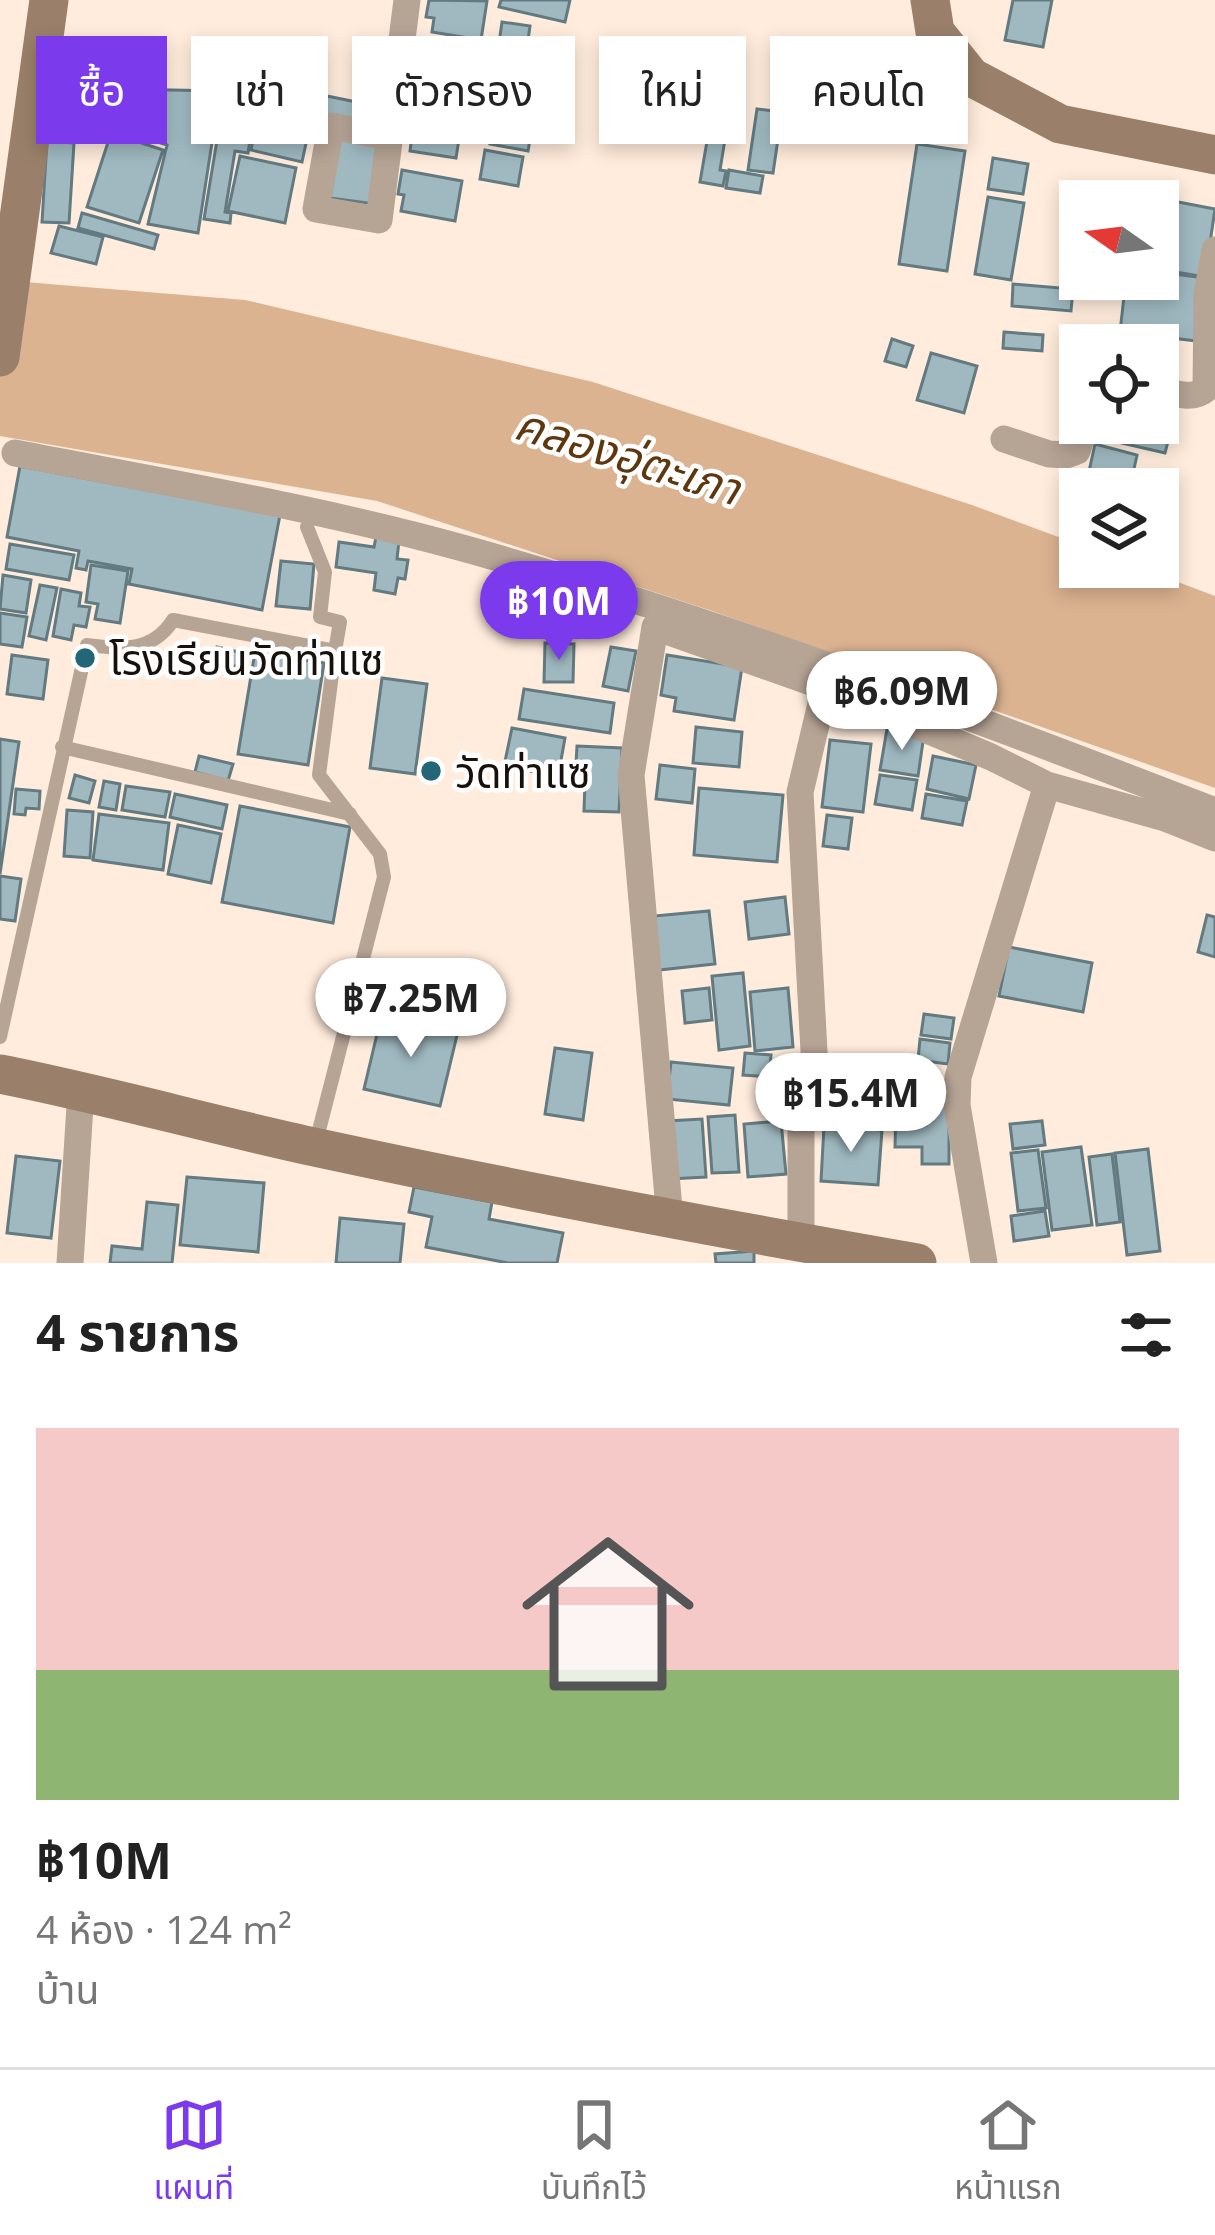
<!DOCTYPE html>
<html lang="th">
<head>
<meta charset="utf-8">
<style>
  body { margin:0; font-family:"Open Sans","Noto Sans Thai",sans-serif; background:#f2f2f2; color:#222; height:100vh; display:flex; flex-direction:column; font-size:45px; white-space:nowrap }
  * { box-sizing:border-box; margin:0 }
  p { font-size:39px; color:#767676 }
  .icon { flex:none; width:66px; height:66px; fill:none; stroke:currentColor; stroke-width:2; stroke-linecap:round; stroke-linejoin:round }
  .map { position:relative; height:1263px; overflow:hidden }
  .drawer { display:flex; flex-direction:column; background:#fff; flex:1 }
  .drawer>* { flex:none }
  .hud { position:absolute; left:36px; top:36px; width:1143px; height:108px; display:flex; gap:24px }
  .needle { width:78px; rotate:284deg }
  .fabs { position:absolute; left:1059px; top:180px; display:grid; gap:24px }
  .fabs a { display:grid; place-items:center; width:120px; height:120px; border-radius:0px; background:#fff; box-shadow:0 6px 18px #0003; font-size:60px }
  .price { position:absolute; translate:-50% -102px; padding:0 27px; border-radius:42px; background:#fff; color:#222; font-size:39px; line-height:78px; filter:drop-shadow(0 3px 6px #0008) }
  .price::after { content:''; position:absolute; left:50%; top:72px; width:36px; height:27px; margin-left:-18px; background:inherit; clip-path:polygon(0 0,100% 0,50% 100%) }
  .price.selected { background:#7c3aed; color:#fff }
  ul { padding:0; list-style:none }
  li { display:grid; align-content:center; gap:24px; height:636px; padding:0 36px }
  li+li { border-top:3px solid #e0e0e0 }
  li span { display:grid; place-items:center; height:372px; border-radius:0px; color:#555 }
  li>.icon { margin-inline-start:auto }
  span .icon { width:216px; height:216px; fill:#fffc; stroke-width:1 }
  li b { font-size:51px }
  h2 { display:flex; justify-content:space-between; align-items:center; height:144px; padding:0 36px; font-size:51px }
  .tag { padding:0 42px; border-radius:0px; background:#fff; box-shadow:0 6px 18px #0003; font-size:42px; line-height:108px }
  .tag.selected { background:#7c3aed; color:#fff }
  .dock { display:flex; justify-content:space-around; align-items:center; height:168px; border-top:3px solid #e0e0e0; background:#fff; font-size:33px; color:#767676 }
  .dock a { display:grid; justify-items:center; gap:6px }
  .dock .selected { color:#7c3aed }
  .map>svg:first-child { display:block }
</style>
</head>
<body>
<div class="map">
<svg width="1215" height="1263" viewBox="0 0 1215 1263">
  <rect width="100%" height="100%" fill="#ffecdc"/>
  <path fill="#dcb391" d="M0,280L245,300L593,382L972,505L1080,545V567H1138L1215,596V788L712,611L377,501L0,436Z"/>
  <path fill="#a0b9c1" stroke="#627a80" stroke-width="3" d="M429,0L487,1L481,40L432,32L434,18L426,17Z
    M501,0H570L565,22L499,7Z
    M1013,0H1052L1043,47L1005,40Z
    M502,22L530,26L527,47L499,43Z
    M420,48L476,57L468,102L419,94L421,77L415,76Z
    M492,62L533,70L528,94L487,86Z
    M795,67L851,78L840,137L793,128L798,108L788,106Z
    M853,81L872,85L864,123L846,119Z
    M104,85L119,90L104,138L89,133Z
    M47,89L69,91L67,120L44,118Z
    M123,89L220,91L198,233L148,224L167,145L114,128Z
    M265,90L321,101L315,131L259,119Z
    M493,94L533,98L530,122L491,118Z
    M327,96L376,106L372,124L324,114Z
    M757,109L782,112L773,173L748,170Z
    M408,112L462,120L456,158L410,151L412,135L405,133Z
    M711,118L728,121L720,170L726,171L723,186L700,182Z
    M220,122L252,127L248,153L235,151L225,212L231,213L230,223L204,219Z
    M257,122L308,134L302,162L251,150Z
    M494,122L532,129L528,151L490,144Z
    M111,133L163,150L139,223L87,207Z
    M339,138L383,144L375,204L330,198Z
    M47,141L74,143L69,223L42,222Z
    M917,144L965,151L947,271L899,264Z
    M485,150L523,157L518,186L480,179Z
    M240,156L296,168L285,223L228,211Z
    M993,158L1028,164L1023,194L988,189Z
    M402,170L462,181L455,221L401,211L404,195L398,194Z
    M729,170L763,176L760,193L726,188Z
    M1147,196L1215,209L1205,277L1158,269V201H1146Z
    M988,197L1024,203L1011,280L975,274Z
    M82,213L158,235L154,249L78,228Z
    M59,226L103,237L96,264L51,253Z
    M1158,272L1205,278L1197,341L1120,332L1126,279H1158Z
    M1013,284L1073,289L1071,311L1012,306Z
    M1004,332L1043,335L1042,351L1003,348Z
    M892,339L913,346L906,367L885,361Z
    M931,353L977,366L964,413L917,400Z
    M1158,401L1166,403L1163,416L1174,418L1165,453L1122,443L1126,423H1158Z
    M1095,444L1137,455L1130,487L1088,476Z
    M20,466L280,515L262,610L129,584L132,569L88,561L86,570L76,568L79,551L7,537Z
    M376,537L399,541L397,559L408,560L405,579L398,578L395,594L374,590L376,573L336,567L339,542L374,547Z
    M10,544L74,555L69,580L6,569Z
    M281,561L314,564L310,609L276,606Z
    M91,565L128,571L120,623L95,619L98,604L86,602Z
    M3,575L31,580L26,613L0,609Z
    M40,585L57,588L46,640L29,636Z
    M61,589L81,593L79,606L90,607L86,627L74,625L71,640L53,636Z
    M0,613L27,617L22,647L0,644Z
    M545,643L574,644L573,682H544Z
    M217,647L247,654L244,668L214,662Z
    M611,647L636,651L628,691L603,686Z
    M255,652L324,663L308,765L238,754Z
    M12,655L48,660L43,699L7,694Z
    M667,655L742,667L734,720L674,711L676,698L661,695Z
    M382,678L427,684L415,774L370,768Z
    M524,689L614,703L610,733L519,719Z
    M696,727L742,732L739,767L693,763Z
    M512,728L565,738L558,777L504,766Z
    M887,729L924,735L918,776L880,770Z
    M0,739L19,742L0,874Z
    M830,740L871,744L863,812L822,807Z
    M577,746L622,748L619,812L584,811L585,782L575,781Z
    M199,756L233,764L228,781L195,772Z
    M933,756L976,765L969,799L927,789Z
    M660,765L695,769L692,803L656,799Z
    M75,775L95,781L89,803L69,798Z
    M880,775L917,780L912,810L875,804Z
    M104,781L120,784L116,810L99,807Z
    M126,786L170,792L165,817L122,810Z
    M699,788L783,795L777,862L694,855Z
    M16,789L40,791L39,809L26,808L25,815L14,814Z
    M175,794L227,805L222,829L170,817Z
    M926,794L967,801L962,825L922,818Z
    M240,806L350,827L333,923L222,902Z
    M67,810L93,812L90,858L64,856Z
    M99,814L169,823L163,870L93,860Z
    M827,815L852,818L848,849L823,846Z
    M178,825L221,834L211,883L168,874Z
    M0,876L21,879L15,921L0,919Z
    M785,897L789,934L749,939L745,902Z
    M709,911L715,964L659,970L654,916Z
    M1207,915L1215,917V957L1198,952Z
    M1009,947L1092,963L1083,1012L999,996Z
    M743,973L750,1046L719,1050L712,976Z
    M709,988L712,1020L685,1023L682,991Z
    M788,988L793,1047L755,1051L750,992Z
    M382,1013L458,1031L440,1106L364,1089Z
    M924,1014L954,1018L951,1039L921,1035Z
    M920,1039L950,1043L948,1064L918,1060Z
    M555,1048L592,1053L583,1120L545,1114Z
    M745,1053L771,1055L769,1077L743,1075Z
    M671,1062L733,1068L729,1105L667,1099Z
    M919,1100H949V1164H922V1147H895L896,1110H919Z
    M735,1115L739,1172L712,1173L708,1117Z
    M702,1119L706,1177L670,1179L667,1121Z
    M781,1121L786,1174L748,1177L744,1124Z
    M1042,1121L1045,1145L1013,1149L1010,1124Z
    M824,1126L882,1130L878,1185L821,1181Z
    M1081,1147L1092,1225L1052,1230L1042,1152Z
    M1148,1149L1160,1251L1127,1255L1115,1153Z
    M1038,1150L1046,1208L1018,1211L1011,1153Z
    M1112,1154L1120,1222L1097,1225L1089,1157Z
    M16,1156L60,1161L51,1238L7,1233Z
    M187,1177L264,1183L258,1252L180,1245Z
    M414,1187L492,1202L489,1219L563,1233L557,1263H508L426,1247L432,1217L409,1212Z
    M147,1202L178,1205L172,1263H110L112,1246L142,1249Z
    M1045,1211L1049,1236L1014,1241L1011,1216Z
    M340,1218L404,1224L400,1263H336Z
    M754,1251V1263H716L715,1254Z"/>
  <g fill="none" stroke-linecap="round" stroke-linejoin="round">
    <path stroke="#b6a495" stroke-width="14" d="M307,527L325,572L320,617L340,622L335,651
      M62,747L350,814
      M0,1037L87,645C121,649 152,653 173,620L335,651L319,775L380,854L384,877L316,1142"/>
    <path stroke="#b6a495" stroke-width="27" d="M389,137L331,126L316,209L379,220L407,0
      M1158,389C1174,393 1192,401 1206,389L1207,295L1215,250
      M1004,439L1049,454L1066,455L1077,451L1086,423
      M15,453C170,483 325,509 477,552C728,624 972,717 1215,811
      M670,1220L631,775L655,627L825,687L991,757L1047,785L1165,818L1215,838
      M801,1243V1110L815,1070L800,792L825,687
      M70,1263L81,1090
      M984,1263L957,1105L958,1077L1047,785"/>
    <path stroke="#9a806a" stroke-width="39" d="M930,0L935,32L971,77L1060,124L1215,155
      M0,357L49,0
      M0,1074C107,1095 212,1125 319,1148C518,1191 717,1228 917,1263"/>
  </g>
  <g fill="#267" stroke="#fff" stroke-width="4.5">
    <circle cx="85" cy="658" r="12"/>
    <circle cx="431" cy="771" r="12"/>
  </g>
  <g text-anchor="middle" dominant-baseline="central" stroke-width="9" stroke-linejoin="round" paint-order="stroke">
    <g font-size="42" fill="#17110c" stroke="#fff" text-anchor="start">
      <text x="109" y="658">โรงเรียนวัดท่าแซ</text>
      <text x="455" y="771">วัดท่าแซ</text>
    </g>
    <g font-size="45" font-style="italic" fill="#5e370e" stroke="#fff">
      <text transform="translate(628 455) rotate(17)">คลองอุ่ตะเภา</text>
    </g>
  </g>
</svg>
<div class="fabs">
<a><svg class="needle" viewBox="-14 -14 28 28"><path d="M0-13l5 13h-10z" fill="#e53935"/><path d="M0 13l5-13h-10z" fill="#767676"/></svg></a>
<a><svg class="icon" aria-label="locate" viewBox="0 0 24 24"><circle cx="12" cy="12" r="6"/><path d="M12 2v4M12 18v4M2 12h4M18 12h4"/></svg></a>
<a><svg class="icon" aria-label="layers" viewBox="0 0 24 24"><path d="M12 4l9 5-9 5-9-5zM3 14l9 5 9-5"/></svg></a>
</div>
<b class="price selected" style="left:559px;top:663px">฿10M</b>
<b class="price" style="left:902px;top:753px">฿6.09M</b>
<b class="price" style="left:411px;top:1060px">฿7.25M</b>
<b class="price" style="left:851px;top:1155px">฿15.4M</b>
<div class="hud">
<a class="tag selected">ซื้อ</a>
<a class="tag">เช่า</a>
<a class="tag">ตัวกรอง</a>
<a class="tag">ใหม่</a>
<a class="tag">คอนโด</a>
</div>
</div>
<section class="drawer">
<h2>4 รายการ<svg class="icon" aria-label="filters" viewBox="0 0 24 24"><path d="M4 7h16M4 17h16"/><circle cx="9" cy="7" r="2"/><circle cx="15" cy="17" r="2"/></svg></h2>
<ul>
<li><span style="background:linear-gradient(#f6c9c9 65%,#8fb573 0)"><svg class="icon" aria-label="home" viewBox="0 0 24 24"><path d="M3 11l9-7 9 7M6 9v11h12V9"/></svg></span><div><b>฿10M</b><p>4 ห้อง · 124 m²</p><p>บ้าน</p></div></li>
</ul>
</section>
<nav class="dock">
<a class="selected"><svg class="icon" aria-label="map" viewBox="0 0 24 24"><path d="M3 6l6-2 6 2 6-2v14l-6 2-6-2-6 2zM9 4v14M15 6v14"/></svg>แผนที่</a>
<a><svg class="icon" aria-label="saved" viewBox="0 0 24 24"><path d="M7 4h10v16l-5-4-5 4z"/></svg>บันทึกไว้</a>
<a><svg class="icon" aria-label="home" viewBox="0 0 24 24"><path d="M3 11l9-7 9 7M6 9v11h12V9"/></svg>หน้าแรก</a>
</nav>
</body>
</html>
